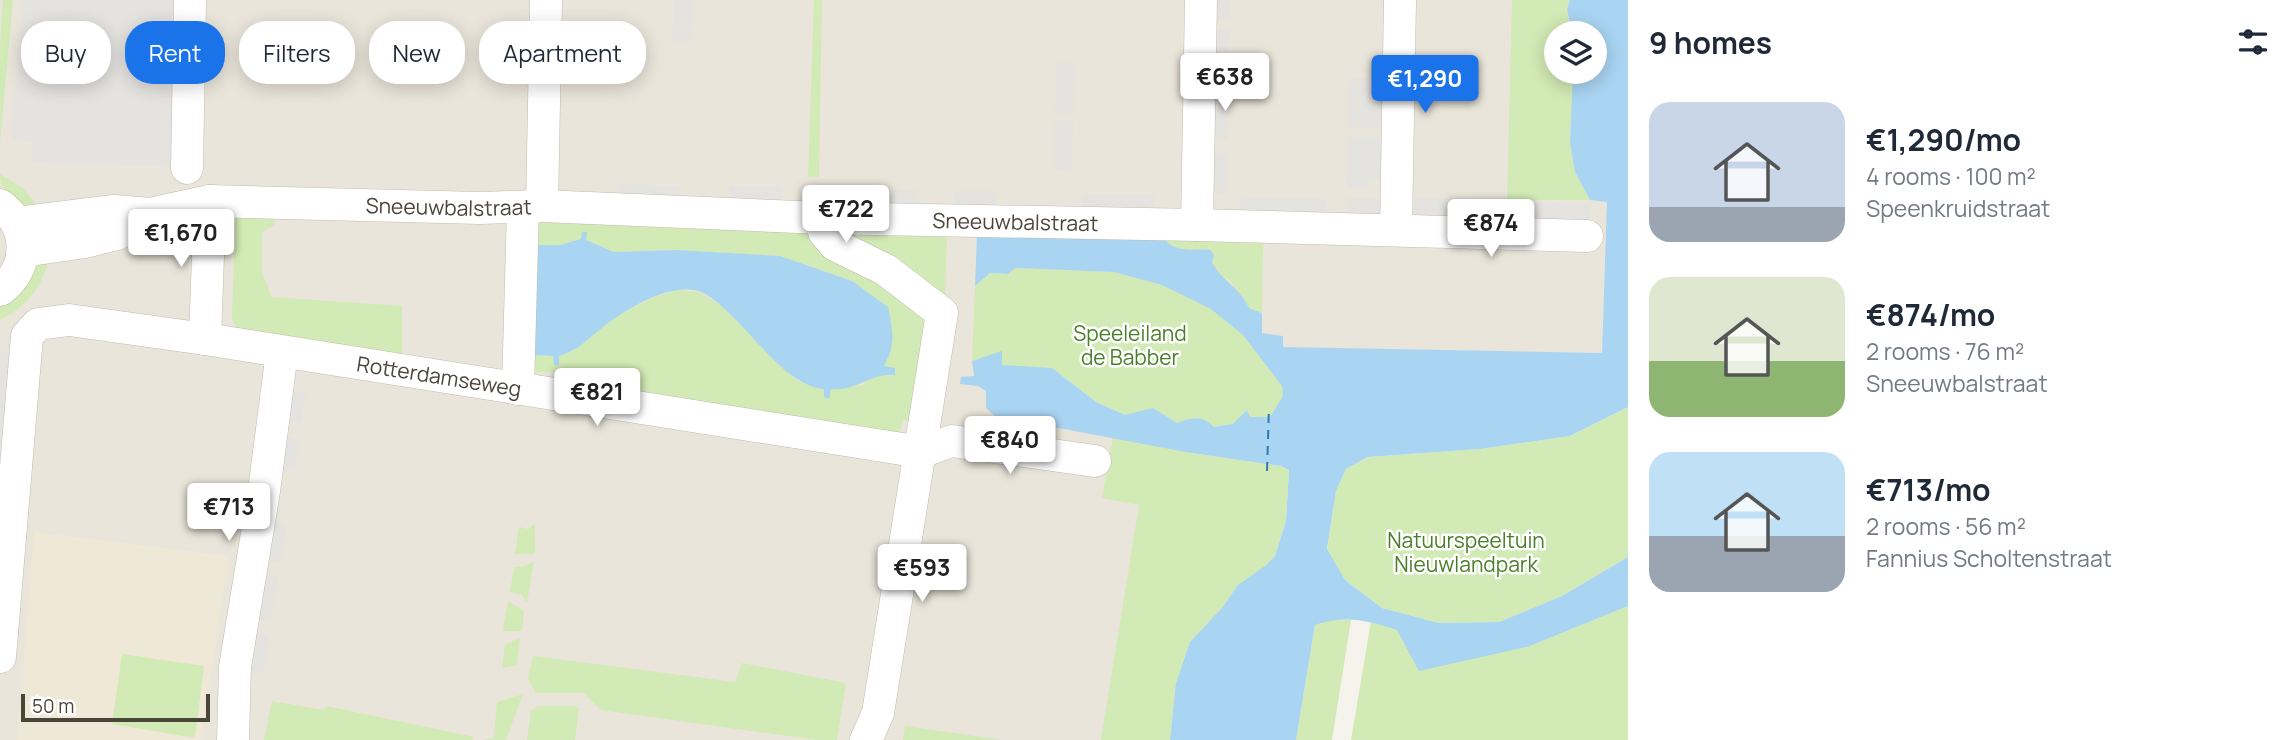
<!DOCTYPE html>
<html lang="en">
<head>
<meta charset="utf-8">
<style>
  body { margin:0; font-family:Manrope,sans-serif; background:#f2f2f3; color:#1f2937; height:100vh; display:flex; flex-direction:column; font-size:26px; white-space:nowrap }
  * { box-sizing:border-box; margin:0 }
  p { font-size:23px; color:#747a83 }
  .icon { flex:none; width:38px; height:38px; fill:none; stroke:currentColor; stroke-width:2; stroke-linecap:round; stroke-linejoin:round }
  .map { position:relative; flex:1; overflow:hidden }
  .sheet { display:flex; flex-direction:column; background:#fff; width:665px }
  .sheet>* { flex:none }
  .guide { position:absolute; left:21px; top:21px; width:665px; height:63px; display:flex; gap:14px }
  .tools { position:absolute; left:1544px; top:21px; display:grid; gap:14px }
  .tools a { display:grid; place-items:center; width:63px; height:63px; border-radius:50%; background:#fff; box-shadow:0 4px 18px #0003; font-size:35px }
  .scale { position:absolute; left:21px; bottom:18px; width:189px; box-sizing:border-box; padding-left:7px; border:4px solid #4b4439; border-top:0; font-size:19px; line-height:24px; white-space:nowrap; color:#4b4439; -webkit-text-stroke:5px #fff; paint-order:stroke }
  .price { position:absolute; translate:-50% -60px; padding:0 16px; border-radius:7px; background:#fff; color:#222; font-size:23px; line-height:46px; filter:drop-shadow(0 2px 4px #0008) }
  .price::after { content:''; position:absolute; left:50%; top:42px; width:21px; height:16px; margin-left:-10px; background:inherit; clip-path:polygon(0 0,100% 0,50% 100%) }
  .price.active { background:#1a73e8; color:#fff }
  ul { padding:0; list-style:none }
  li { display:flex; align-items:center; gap:21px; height:175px; padding:0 21px }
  li span { display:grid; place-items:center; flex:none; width:196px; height:140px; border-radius:21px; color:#555 }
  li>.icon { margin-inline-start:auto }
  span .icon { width:84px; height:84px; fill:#fffc; stroke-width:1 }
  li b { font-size:30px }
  h2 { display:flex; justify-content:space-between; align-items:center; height:84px; padding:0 21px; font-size:30px }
  .tag { padding:0 24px; border-radius:28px; background:#fff; box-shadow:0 4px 18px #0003; font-size:24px; line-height:63px }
  .tag.active { background:#1a73e8; color:#fff }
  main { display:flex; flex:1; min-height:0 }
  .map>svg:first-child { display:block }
</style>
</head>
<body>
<main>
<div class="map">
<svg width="1628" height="740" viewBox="0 0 1628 740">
  <rect width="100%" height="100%" fill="#f6f3ec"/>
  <path fill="#eae5da" d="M0,0H1594L1593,33H1556V72H1593L1591,200L1608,201L1602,353L1283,348L1266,740H0Z"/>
  <path fill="#efe8d6" d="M34,532L229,556L201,740H17Z"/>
  <path fill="#d2eab5" d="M3,0H13L0,142V44Z
    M814,0H822L819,177H808Z
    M1512,0H1570L1567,9L1572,33H1556V72H1573L1570,143L1575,172L1590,200H1507Z
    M0,174L23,188L39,208C34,208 26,209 21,207C8,202 0,187 0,174Z
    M274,217V225L262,232V273L272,297L402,306V355L246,331L236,328L232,318L235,218Z
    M534,219L807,230L812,244L860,263L928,316L916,423L903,420L900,431L894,435L554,385L555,372H532L533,355L559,356L570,353L620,314L652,298L678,290L699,292L722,306L796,380L825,389L824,397L830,389L862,385L872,378L895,369L883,367L852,281L780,256L676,250L614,252L586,240V232H582V239L560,245H535Z
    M842,235L947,237L945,294L924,289Z
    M1165,240L1263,243L1262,313L1248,308L1244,297L1235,290L1231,281L1217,274L1206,249C1192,251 1175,252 1165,240Z
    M44,260L48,262C41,289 26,307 0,320V302Z
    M1015,268L1114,272L1162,285L1211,309L1243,335L1282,386L1284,396L1270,417H1250L1247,410L1234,424L1213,427L1198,417L1177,423L1153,408L1125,415L1096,402L1052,368L1001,365V352L972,361L975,286L990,273L1008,274Z
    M1628,407V557L1562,596L1499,622L1439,623L1382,608L1345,580L1327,550L1336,491L1346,469L1369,457L1480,449L1570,436Z
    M1113,437L1186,452L1281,466L1289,470L1286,521L1275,556L1265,566L1238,585L1222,608L1190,642L1176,683L1170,740H1101L1139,505L1102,498Z
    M535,523V554H515L519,527L528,529Z
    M534,561L527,603L522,595L510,592L514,567L525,566Z
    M508,601L524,611L522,631H503Z
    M1628,606V740H1351L1371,621L1397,630L1530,646Z
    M1335,619L1351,620L1332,740H1296L1315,625Z
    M520,638L517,665L502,668L505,645Z
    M122,654L204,666L195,738L112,724Z
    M533,656L735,682L742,663L846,683L837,740H817L601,710L584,693H536L528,678Z
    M523,694L506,740H483L494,738L497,702Z
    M272,701L323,710L326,706L474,737L472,740H264Z
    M538,706H575L579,709L575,740H527L531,711Z
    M905,726L1003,740H903Z"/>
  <path fill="#e5e3e0" d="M23,0H175L172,167L31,162L32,142L11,140Z
    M674,0H692L691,41H672Z
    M1213,0H1230V18L1213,19Z
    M1211,30H1229L1228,79L1210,78Z
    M1056,63H1075L1073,113H1055Z
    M1349,78H1387V129L1348,128Z
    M1210,91H1228L1227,139H1209Z
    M1055,120L1073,121L1072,171L1054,170Z
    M1348,137H1386V180H1367V189L1347,188Z
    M1209,153H1227V194H1209Z
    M620,184L680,186V204L619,203Z
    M729,186H781V205L730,204Z
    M875,190H916V208H875Z
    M955,191H996V209H955Z
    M1083,194H1154V212H1082Z
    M1240,197L1327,199L1326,217L1240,215Z
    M1348,198H1384V216H1348Z
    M1414,198L1491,199L1490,218L1413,217Z
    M1513,202L1590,203V221L1513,220Z
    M0,351L17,353L0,553Z
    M287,390L306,393L301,422L283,420Z
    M280,437L299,440L295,469L276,467Z
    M267,522L286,525L280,563L262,560Z
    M259,573L278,576L271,622L252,619Z
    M250,632L269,635L263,673L244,670Z"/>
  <path fill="#a9d4f2" d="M1570,0H1628V407L1570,436L1480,449L1368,457L1346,469L1336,491L1327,549L1345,580L1382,608L1439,623L1499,622L1562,596L1628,557V606L1530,646L1419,671L1397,630C1367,620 1345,615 1315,625L1296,740H1170L1176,683L1190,642L1222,608L1238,585L1265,566L1275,556L1286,521L1289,470L1281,466L1186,452L995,416L986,408V391L978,386L960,384L961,377L974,376L972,361L1002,351V365L1052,368L1096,402L1125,415L1153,408L1177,423C1192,418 1201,414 1214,427L1233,424L1247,410L1250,417H1270L1283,396L1282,386L1243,335L1211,309L1162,285L1114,272L1015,268L1008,274L990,273L975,286L977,236L1165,240C1177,254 1195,248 1210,250L1214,255L1212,262C1221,281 1240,287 1249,308L1262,313V333L1283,336V347L1602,353L1607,202L1590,200L1575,172L1570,143L1573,72H1594V33H1572L1567,9Z
    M582,232H587L586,240L614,252L676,250L780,256L852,281L888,307C893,332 896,344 884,366L895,368V375C871,373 855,392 831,389L829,399L824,397V389C791,386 761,345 738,322C727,311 715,298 701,292C671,281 625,310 603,327C589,338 576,352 559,356V365H554L553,356L533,355L535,245H560L581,239Z"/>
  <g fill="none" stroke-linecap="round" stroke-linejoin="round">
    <path stroke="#2e7ab2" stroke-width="2" stroke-dasharray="9 7" stroke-linecap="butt" d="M1267,471L1269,407"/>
    <g stroke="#c2bbae" stroke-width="33">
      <g id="minor">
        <path d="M187,168L190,0"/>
        <path d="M0,205C30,226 30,269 0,290"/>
        <path d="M542,206L546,0"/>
        <path d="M822,218L824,232L835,245L886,270L942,313L878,713L866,740"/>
        <path id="s1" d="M17,223L114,211L150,214L210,201L480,208L542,206L822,218L1197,225L1587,236"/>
        <path d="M1197,225L1201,0"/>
        <path d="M1396,230L1400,0"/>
        <path d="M23,251L85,242L117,234L150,214"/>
        <path d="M205,339L210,201"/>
        <path d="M518,389L523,208"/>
        <path id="s2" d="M0,657L27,336L38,324L69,320L205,339L921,452L952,441L1095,461"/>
        <path d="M233,740L235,667L264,491L282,352"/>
      </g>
    </g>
    <use href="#minor" stroke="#fff" stroke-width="32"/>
  </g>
  <g text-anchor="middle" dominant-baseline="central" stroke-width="5" stroke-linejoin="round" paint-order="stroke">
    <g font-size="21" fill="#4b4439" stroke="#fff">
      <text stroke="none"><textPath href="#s1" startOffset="434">Sneeuwbalstraat</textPath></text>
      <text stroke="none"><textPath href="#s1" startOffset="1001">Sneeuwbalstraat</textPath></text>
      <text stroke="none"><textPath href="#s2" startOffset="744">Rotterdamseweg</textPath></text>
    </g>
    <g font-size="21" fill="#4a7f2a" stroke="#fff">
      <text x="1130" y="333">Speeleiland<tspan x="1130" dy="24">de Babber</tspan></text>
      <text x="1466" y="540">Natuurspeeltuin<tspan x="1466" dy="24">Nieuwlandpark</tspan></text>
    </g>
  </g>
</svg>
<div class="tools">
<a><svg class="icon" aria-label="layers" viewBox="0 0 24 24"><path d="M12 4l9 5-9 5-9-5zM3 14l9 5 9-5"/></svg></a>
</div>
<div class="scale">50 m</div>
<b class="price" style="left:1225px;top:113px">€638</b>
<b class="price active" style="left:1425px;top:115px">€1,290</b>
<b class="price" style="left:846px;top:245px">€722</b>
<b class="price" style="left:1491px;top:259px">€874</b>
<b class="price" style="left:181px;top:269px">€1,670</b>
<b class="price" style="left:597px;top:428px">€821</b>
<b class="price" style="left:1010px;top:476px">€840</b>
<b class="price" style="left:229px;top:543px">€713</b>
<b class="price" style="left:922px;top:604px">€593</b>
<div class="guide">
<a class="tag">Buy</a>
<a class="tag active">Rent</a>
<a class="tag">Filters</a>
<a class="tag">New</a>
<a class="tag">Apartment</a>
</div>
</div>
<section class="sheet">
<h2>9 homes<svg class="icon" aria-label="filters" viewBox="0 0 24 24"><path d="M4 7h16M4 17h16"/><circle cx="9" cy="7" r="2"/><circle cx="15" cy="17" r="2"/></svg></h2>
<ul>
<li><span style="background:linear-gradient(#c9d6e8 75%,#9aa5b1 0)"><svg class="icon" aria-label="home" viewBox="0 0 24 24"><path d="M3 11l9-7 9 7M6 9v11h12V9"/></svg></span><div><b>€1,290/mo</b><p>4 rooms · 100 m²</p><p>Speenkruidstraat</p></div></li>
<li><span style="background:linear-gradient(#dfe7d0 60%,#8fb573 0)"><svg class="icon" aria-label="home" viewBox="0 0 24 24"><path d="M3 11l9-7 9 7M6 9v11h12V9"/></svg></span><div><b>€874/mo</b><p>2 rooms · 76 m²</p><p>Sneeuwbalstraat</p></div></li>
<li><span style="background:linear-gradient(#bfe0f5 60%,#9aa5b1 0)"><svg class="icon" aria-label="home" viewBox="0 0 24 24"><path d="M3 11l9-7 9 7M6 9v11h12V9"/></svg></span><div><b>€713/mo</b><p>2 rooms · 56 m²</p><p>Fannius Scholtenstraat</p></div></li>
</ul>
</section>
</main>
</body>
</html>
